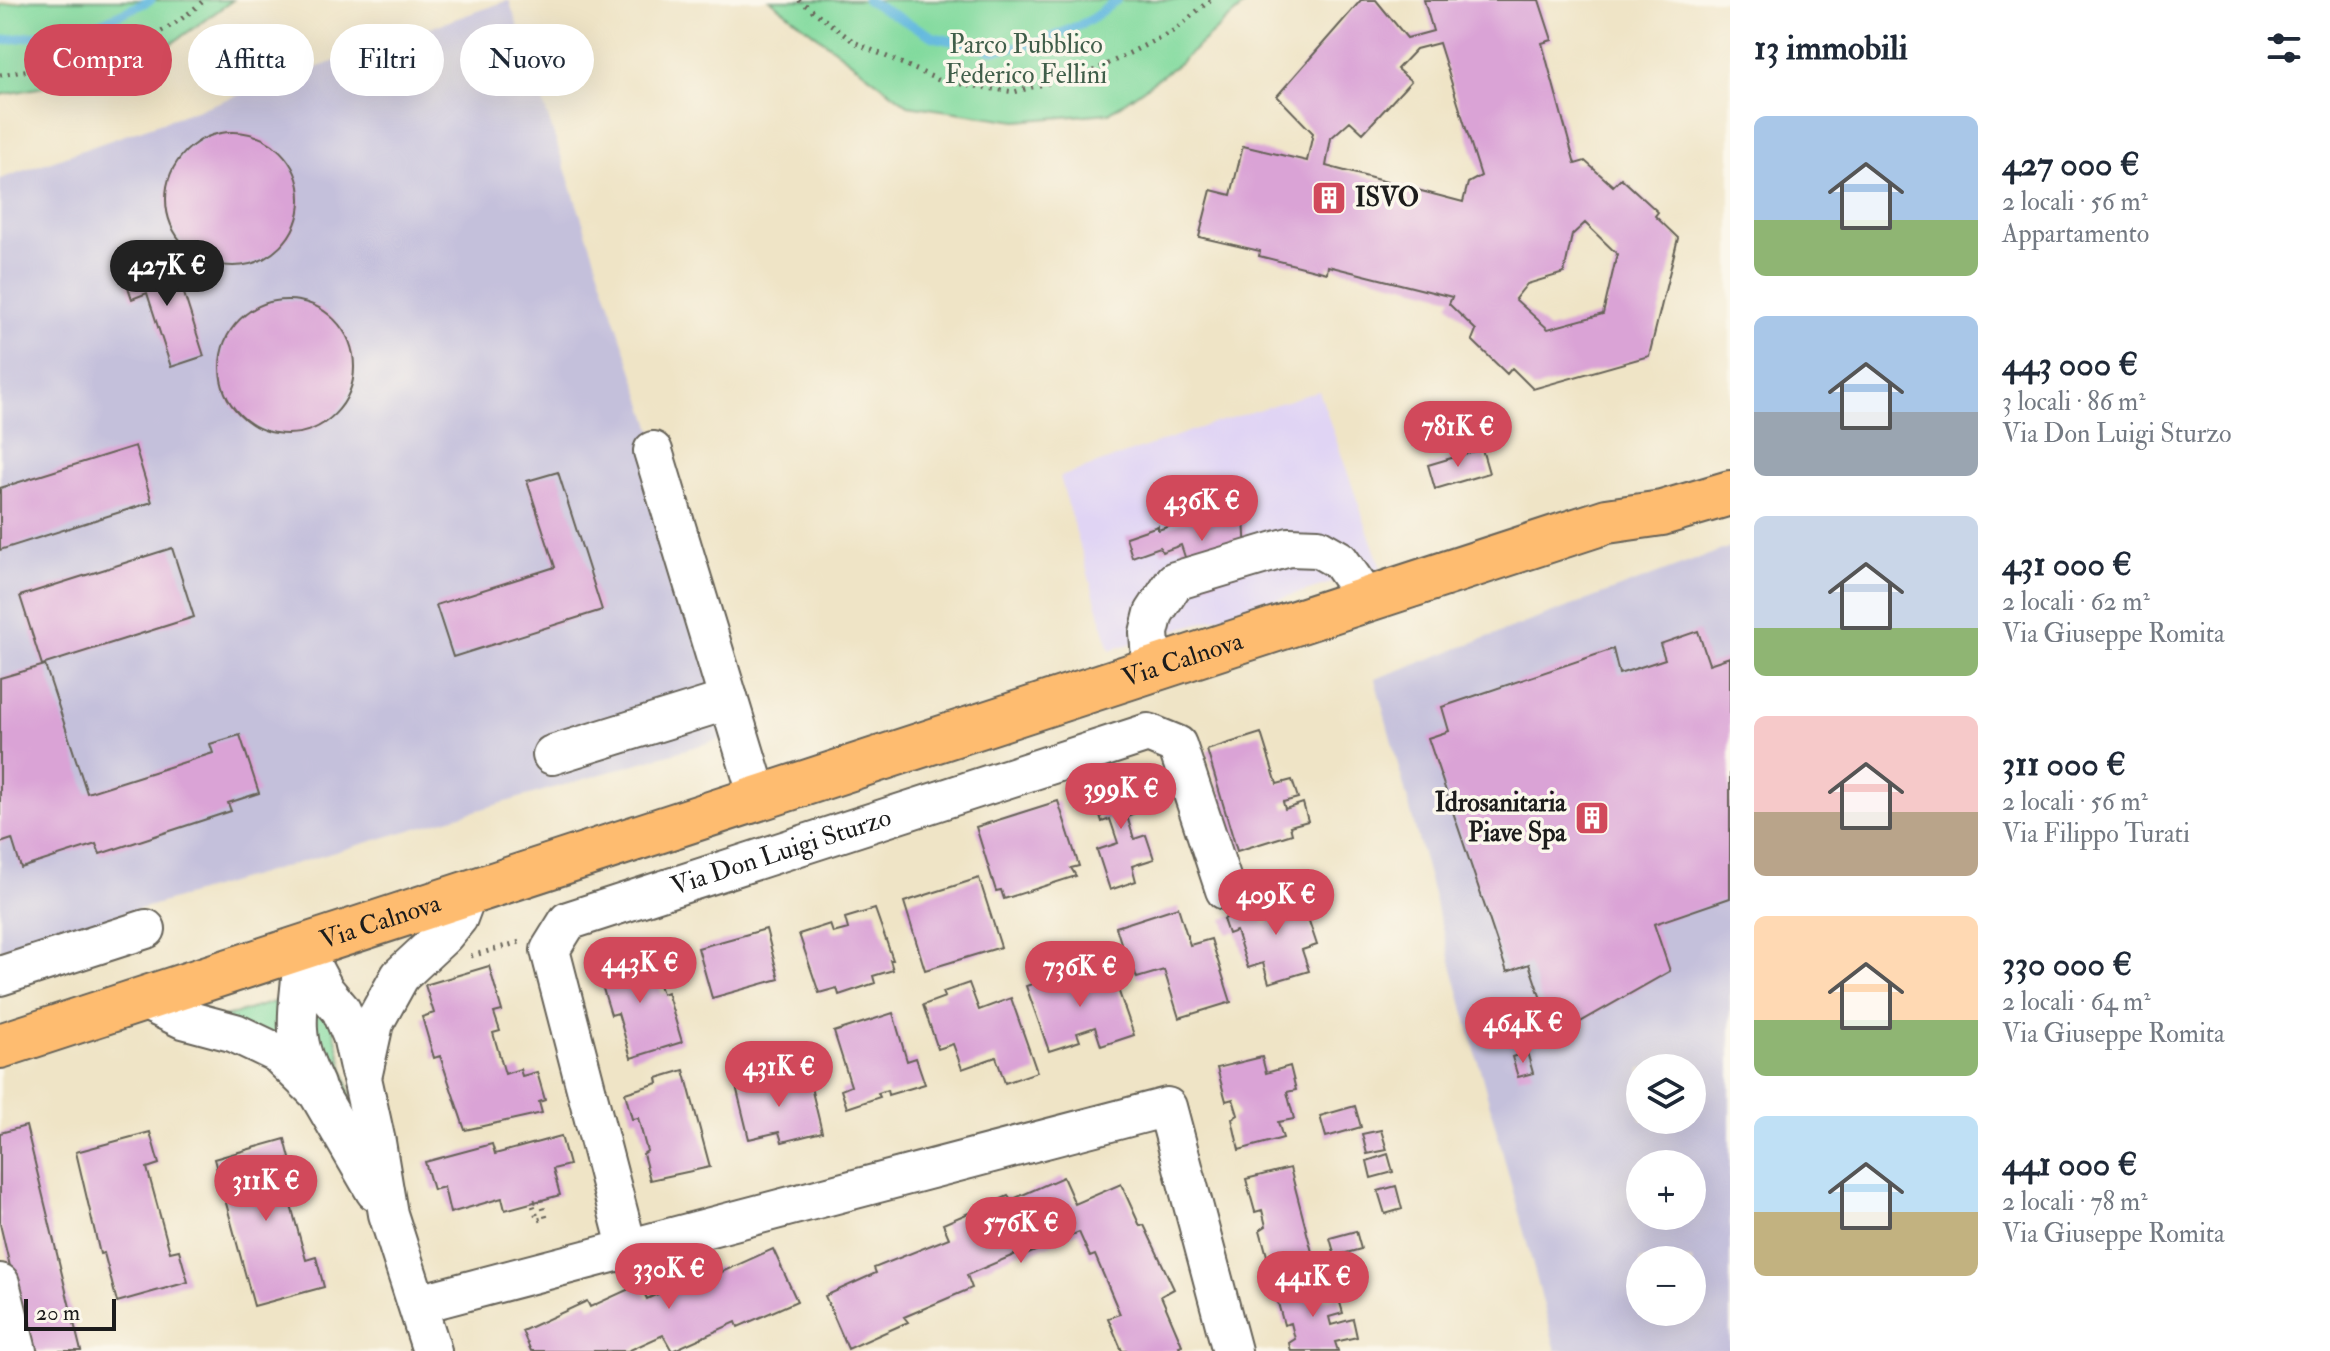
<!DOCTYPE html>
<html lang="it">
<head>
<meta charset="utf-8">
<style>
  body { margin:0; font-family:"IM FELL Double Pica",serif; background:#f6f6f7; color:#1f2937; height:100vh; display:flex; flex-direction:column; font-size:30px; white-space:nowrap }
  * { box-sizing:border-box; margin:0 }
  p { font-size:26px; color:#747a83 }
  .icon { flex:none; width:44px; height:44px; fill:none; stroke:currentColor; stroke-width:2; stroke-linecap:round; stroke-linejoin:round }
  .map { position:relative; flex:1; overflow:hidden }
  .drawer { display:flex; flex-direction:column; background:#fff; width:600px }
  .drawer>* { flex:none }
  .banner { position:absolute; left:24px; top:24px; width:760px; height:72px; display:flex; gap:16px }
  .buttons { position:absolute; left:1626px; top:1054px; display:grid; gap:16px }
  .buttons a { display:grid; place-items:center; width:80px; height:80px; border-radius:50%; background:#fff; box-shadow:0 8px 32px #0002; font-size:40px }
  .scale { position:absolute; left:24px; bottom:20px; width:92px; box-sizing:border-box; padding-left:8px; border:4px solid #1c1c1c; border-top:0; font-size:22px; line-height:28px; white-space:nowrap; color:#1c1c1c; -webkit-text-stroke:6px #fbf7ec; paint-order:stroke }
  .price { position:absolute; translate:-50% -68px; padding:0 18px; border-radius:28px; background:#d1495b; color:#fff; font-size:26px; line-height:52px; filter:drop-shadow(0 2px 4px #0008) }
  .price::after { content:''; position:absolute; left:50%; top:48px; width:24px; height:18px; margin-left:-12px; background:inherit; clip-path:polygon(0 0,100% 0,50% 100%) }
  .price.current { background:#222; color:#fff }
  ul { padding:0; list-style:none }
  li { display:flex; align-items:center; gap:24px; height:200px; padding:0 24px }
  li span { display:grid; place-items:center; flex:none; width:224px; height:160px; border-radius:12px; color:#555 }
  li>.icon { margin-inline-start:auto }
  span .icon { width:96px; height:96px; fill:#fffc; stroke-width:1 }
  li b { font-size:34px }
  h2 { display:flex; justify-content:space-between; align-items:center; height:96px; padding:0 24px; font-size:34px }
  .pill { padding:0 28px; border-radius:36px; background:#fff; box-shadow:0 8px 32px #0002; font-size:28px; line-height:72px }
  .pill.current { background:#d1495b; color:#fff }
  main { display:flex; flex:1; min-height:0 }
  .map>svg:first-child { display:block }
</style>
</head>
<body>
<main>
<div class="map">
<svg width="1730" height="1351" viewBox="0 0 1730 1351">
  <rect width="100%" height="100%" fill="#fbf7ec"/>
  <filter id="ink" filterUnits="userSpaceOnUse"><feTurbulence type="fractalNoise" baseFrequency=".0125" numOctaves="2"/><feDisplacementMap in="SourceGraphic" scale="16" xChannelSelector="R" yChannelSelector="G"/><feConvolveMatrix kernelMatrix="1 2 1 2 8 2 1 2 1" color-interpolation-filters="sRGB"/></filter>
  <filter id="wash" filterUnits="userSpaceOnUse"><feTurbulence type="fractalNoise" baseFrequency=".006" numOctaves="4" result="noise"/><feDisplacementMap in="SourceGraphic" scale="32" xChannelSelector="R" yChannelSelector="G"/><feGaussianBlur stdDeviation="1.8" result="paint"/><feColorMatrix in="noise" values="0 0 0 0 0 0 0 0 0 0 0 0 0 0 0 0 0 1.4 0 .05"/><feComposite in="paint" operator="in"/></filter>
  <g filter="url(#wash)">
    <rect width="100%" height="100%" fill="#efe4c6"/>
    <path fill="#e0d4f4" d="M1319,391L1381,568L1110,650L1060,477L1208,425Z"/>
    <path fill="#c4c0db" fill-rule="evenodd" d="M509,0L752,730L0,950V179Z
      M1730,547V1351H1556L1375,679ZM1640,1068H1692V1120H1640ZM1640,1164H1692V1216H1640ZM1640,1260H1692V1312H1640Z"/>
    <path fill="#82da9e" stroke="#4f7b5d" stroke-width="2" d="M32,0H233L147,61L87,79L0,95V5Z
      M770,0H1250L1178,64L1109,113L1017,121L908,105Z
      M311,992L329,1010L355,1113L348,1115L321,1073Z
      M287,998V1048L221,1018Z"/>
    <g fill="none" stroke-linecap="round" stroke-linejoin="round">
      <path stroke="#60b8de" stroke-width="9" d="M867,0L934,37L992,50L1039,43L1090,20L1117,0
        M0,41L91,27L151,0"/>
    </g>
    <g id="blocks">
      <path fill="#daa3d6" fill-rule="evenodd" d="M1361,0H1376L1407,38L1433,31L1424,0H1539L1552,40L1542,43L1575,164L1585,161L1613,186L1621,178L1658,212L1655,216L1678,238L1649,356L1533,389L1512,368L1507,374L1472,340L1476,330L1449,304L1452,297L1328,266L1327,273L1259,256L1260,251L1199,237L1211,190L1231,195L1243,146L1307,161L1313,133L1277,96ZM1439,43L1481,176L1468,183L1463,202L1326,166L1331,138L1350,121L1363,133L1411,81L1397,69L1416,49ZM1585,223L1617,254L1603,314L1548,329L1515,299L1527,284L1564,273L1572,235Z
        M166 199a67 67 0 1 1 134 0a67 67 0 1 1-134 0Z
        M172,256L204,356L171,367L147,293L132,299L123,272Z
        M220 367a67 67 0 1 1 134 0a67 67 0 1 1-134 0Z
        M135,446L152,502L0,550V488Z
        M1482,449L1489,473L1435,489L1428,465Z
        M558,472L602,610L453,657L436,605L555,567L527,481Z
        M1243,501L1247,570L1195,587L1181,545L1162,552L1160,547L1132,557L1126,537L1158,526V530Z
        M172,548L194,617L42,665L20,596Z
        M1698,631L1709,664L1730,657V898L1654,924L1670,971L1554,1037L1529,964L1507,972L1428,738L1449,731L1442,707L1613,649L1619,674L1665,659L1660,644Z
        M45,665L87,793L213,753L210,744L240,735L259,793L228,803L231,811L100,854L96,844L21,868L12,839L0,843V678Z
        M1261,733L1277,784L1292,780L1298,798L1283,802L1285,809L1303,803L1308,821L1290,826L1292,834L1237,851L1207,750Z
        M1115,777L1117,784L1135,778L1145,809L1127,816L1134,839L1146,835L1154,859L1132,866L1136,881L1110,890L1097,850L1118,843L1110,819L1102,822L1091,785Z
        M1058,801L1079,866L1071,868L1076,876L1004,899L1001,890L996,891L976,827Z
        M979,878L1001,947L925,970L904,902Z
        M1308,890L1313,906L1305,909L1317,945L1302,950L1309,971L1269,983L1263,963L1248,968L1236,931L1228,934L1223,919L1258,907L1264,924L1279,920L1273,902Z
        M1178,907L1190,945L1211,939L1231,1002L1179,1018L1164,970L1137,978L1130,958L1126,959L1116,927Z
        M875,909L893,960H890L893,970L873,976L875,983L839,995L837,988L819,993L799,934L830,924L833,933L848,929L845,918Z
        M766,929L779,979L712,998L698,948Z
        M649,953L662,994L667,992L682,1042L631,1058L618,1013L611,1015L597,969Z
        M489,966L502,1011L494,1013L500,1031L493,1033L505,1074L520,1069L522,1076L537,1072L545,1100L539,1102L542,1113L465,1130L440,1056L434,1058L422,1017L434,1013L425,985Z
        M1111,969L1134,1035L1101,1046L1095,1027L1077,1033L1080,1041L1049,1051L1026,986L1070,971L1074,982Z
        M969,983L979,1010L1011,998L1037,1072L1005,1083L996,1057L962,1069L953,1044L938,1049L923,1005L945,997L943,992Z
        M893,1013L907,1061L916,1058L925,1084L888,1095L887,1090L878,1093L880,1097L847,1108L841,1090L851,1086L834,1032Z
        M1527,1052L1533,1073L1518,1077L1512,1057Z
        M1262,1057L1266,1073L1290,1066L1296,1090L1287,1092L1294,1119L1278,1122L1283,1138L1239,1150L1232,1119L1238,1115L1233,1099L1226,1101L1217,1068Z
        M684,1070L710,1167L650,1180L643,1154L647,1151L638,1118L632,1119L625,1093L658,1083L657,1078Z
        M773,1077L776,1086L809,1079L822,1132L782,1142L779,1132L749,1139L736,1086Z
        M1355,1106L1361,1127L1326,1137L1320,1116Z
        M26,1126L67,1295L81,1351H30L0,1224V1133Z
        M1381,1130L1387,1150L1367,1154L1362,1134Z
        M150,1132L159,1164L147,1168L170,1252L179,1250L188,1282L117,1302L104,1253L100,1254L76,1152Z
        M561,1136L569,1165L553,1169L560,1195L505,1210L502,1198L450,1213L444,1187L433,1190L425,1162L492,1144L495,1154Z
        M285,1139L293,1170L282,1173L306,1260L316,1257L324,1287L254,1306L214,1159Z
        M1388,1154L1393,1172L1371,1178L1367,1161Z
        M1290,1168L1312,1252L1269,1263L1260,1230L1266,1226L1262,1210L1255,1212L1246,1179Z
        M1063,1177L1075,1204L1121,1184L1140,1226L1144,1225L1174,1289L1161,1296L1182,1345L1179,1346L1181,1351H1122L1108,1318L1120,1314L1095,1255L1090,1257L1079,1232L1026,1255L1023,1251L967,1275L972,1288L904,1317L908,1322L848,1349L825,1296L876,1273L874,1268L949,1238L943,1224L1008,1196L1011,1200Z
        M1396,1186L1402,1209L1385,1214L1378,1191Z
        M1356,1231L1361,1249L1335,1256L1330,1238Z
        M773,1249L797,1301L738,1327L736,1322L672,1351L663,1335L628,1351H531L522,1331L587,1301L590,1307L640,1284L647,1299L719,1266L722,1272Z
        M1319,1281L1324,1300L1338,1296L1343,1313L1329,1317L1331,1325L1353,1319L1357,1337L1335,1342L1338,1351H1291L1289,1343L1295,1339L1291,1323L1284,1325L1275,1292Z"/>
    </g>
  </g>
  <g filter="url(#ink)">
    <use href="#blocks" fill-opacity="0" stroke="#666258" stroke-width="2"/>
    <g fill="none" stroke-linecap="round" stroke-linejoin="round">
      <g stroke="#666258" stroke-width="42">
        <g id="minor">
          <path d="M653,451L759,800"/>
          <path d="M1152,671L1149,633L1154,613L1175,581L1289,547L1318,548L1339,560L1368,601"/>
          <path d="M552,755L729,700"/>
          <path d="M302,947C304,975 296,1003 298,1030C299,1050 307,1068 315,1085"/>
          <path d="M302,948L325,991L341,1010L352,1036L360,1072"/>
          <path d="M0,976L146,929"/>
          <path d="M144,1000L183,1019L235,1033L277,1053L318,1093L375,1191"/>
          <path id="s1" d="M628,1250L550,950L568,921L1148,733L1177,745L1225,890"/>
          <path d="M0,1283L17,1351"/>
          <path d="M418,1304L1167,1107L1232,1351"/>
          <path d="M432,1351L388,1214L376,1142L362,1078L374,1023L400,976L444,935L458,918L467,894"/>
        </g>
      </g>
      <g stroke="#666258" stroke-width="48">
        <g id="major">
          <path id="s2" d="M0,1046L1607,521L1662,513L1730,493"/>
        </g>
      </g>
      <path stroke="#666258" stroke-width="5" stroke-dasharray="2 6" stroke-linecap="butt" d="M799,0L854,42L941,81L1014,92L1096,70L1175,30L1210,0
        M0,75C71,63 149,53 204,0
        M471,956L520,942
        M541,1200L546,1218L538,1220L532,1202Z"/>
      <use href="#minor" stroke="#fff" stroke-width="38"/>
      <use href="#major" stroke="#febc70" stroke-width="44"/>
    </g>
  </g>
  <defs>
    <g id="building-square" transform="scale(1.8)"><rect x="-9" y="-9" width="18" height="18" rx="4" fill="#d1495b" stroke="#fbf7ec"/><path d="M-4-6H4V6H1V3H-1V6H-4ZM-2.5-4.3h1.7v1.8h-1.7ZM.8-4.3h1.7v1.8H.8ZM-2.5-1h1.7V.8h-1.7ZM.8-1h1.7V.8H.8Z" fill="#fff"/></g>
  </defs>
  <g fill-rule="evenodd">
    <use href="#building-square" x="1329" y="198"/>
    <use href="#building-square" x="1592" y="818"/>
  </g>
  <g text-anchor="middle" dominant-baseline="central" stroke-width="7" stroke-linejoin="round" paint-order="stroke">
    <g font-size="26" fill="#405e4a" stroke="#fbf7ec">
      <text x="1026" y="45">Parco Pubblico<tspan x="1026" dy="30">Federico Fellini</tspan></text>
    </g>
    <g font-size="26" font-weight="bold" fill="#1c1c1c" stroke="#fbf7ec" text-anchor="start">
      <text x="1355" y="198">ISVO</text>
      <text x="1566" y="803" text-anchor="end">Idrosanitaria<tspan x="1566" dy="30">Piave Spa</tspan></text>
    </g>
    <g font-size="26" fill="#1c1c1c" stroke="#fbf7ec">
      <text stroke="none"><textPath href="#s2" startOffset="1244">Via Calnova</textPath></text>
      <text stroke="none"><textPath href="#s1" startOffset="568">Via Don Luigi Sturzo</textPath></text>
      <text stroke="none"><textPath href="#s2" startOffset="400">Via Calnova</textPath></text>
    </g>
  </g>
</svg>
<div class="buttons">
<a><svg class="icon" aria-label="layers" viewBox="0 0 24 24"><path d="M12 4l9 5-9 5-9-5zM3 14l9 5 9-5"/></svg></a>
<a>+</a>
<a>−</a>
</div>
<div class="scale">20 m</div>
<b class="price current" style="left:167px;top:308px">427K €</b>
<b class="price" style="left:1458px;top:469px">781K €</b>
<b class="price" style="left:1202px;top:543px">436K €</b>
<b class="price" style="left:1121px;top:831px">399K €</b>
<b class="price" style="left:1276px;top:937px">409K €</b>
<b class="price" style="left:640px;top:1005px">443K €</b>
<b class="price" style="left:1080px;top:1009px">736K €</b>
<b class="price" style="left:1523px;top:1065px">464K €</b>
<b class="price" style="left:779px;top:1109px">431K €</b>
<b class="price" style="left:266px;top:1223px">311K €</b>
<b class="price" style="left:1021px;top:1265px">576K €</b>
<b class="price" style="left:669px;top:1311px">330K €</b>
<b class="price" style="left:1313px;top:1319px">441K €</b>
<div class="banner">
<a class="pill current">Compra</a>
<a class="pill">Affitta</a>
<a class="pill">Filtri</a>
<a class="pill">Nuovo</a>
</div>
</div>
<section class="drawer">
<h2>13 immobili<svg class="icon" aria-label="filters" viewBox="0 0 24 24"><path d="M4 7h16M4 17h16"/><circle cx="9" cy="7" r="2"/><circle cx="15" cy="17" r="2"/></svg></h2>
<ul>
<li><span style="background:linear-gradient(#a9c7e8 65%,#8fb573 0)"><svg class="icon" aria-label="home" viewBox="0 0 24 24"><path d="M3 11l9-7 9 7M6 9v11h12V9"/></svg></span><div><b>427 000 €</b><p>2 locali · 56 m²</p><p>Appartamento</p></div></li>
<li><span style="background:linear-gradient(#a9c7e8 60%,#9aa5b1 0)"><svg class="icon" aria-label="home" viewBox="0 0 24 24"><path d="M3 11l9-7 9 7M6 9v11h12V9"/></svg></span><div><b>443 000 €</b><p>3 locali · 86 m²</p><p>Via Don Luigi Sturzo</p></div></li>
<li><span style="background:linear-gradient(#c9d6e8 70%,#8fb573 0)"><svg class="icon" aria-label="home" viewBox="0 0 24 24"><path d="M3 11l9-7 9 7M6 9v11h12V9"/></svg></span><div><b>431 000 €</b><p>2 locali · 62 m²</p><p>Via Giuseppe Romita</p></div></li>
<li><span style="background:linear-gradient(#f6c9c9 60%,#b9a48a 0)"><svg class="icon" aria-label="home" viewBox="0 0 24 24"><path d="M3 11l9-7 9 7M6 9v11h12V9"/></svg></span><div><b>311 000 €</b><p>2 locali · 56 m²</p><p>Via Filippo Turati</p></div></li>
<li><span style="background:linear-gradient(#ffd9b3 65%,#8fb573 0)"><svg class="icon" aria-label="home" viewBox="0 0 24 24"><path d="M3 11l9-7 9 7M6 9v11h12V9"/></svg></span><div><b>330 000 €</b><p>2 locali · 64 m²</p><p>Via Giuseppe Romita</p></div></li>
<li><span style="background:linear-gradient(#bfe0f5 60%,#c2b280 0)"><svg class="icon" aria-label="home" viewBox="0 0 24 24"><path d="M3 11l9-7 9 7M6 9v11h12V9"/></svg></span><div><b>441 000 €</b><p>2 locali · 78 m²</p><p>Via Giuseppe Romita</p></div></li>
</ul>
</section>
</main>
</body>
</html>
